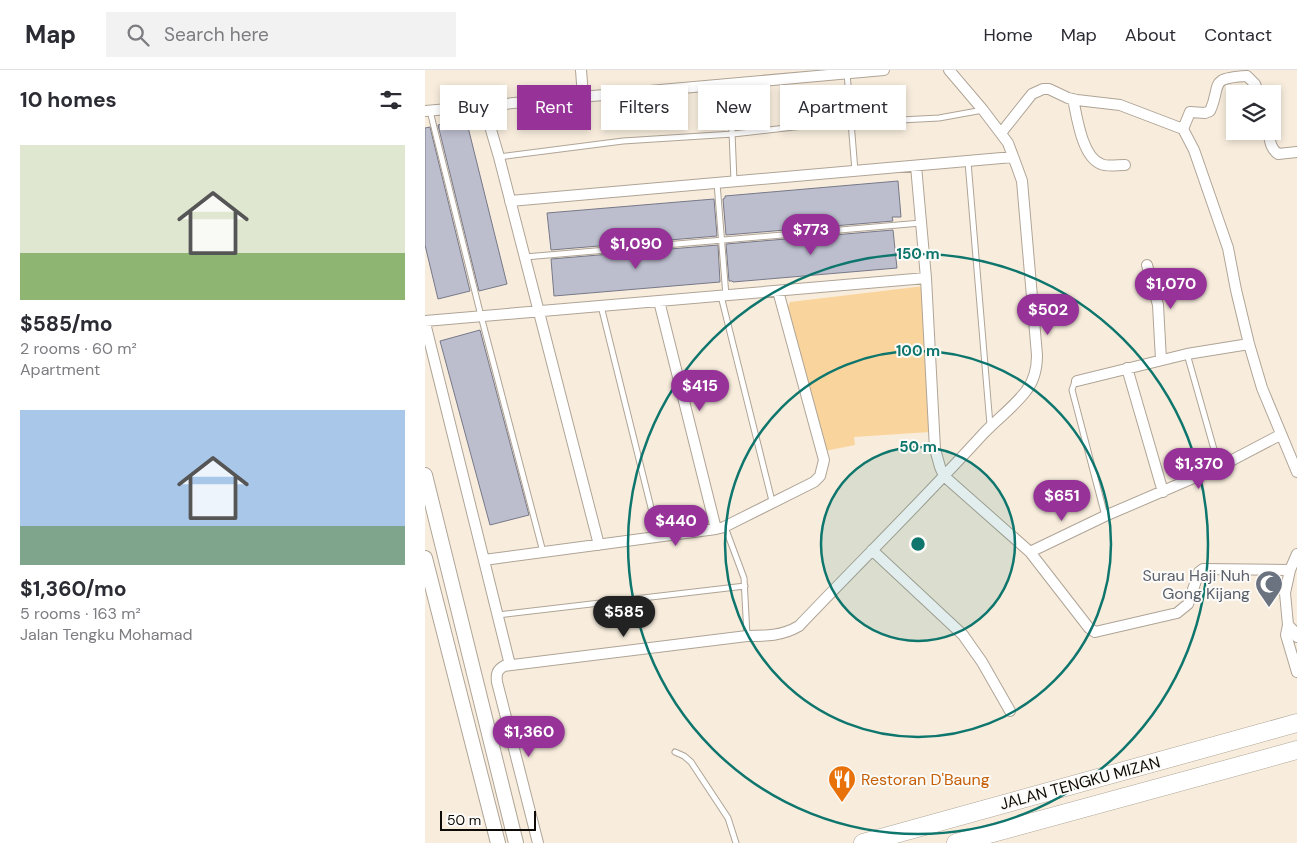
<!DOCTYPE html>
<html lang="en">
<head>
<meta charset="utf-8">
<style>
  body { margin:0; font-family:"DM Sans",sans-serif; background:#f2f2f3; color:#2b2b33; height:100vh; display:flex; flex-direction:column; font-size:19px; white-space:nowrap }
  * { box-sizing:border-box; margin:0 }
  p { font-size:16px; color:#7c7c81 }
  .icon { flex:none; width:28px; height:28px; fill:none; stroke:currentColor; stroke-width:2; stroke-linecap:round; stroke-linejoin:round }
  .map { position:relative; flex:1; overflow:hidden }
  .panel { display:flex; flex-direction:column; background:#fff; width:425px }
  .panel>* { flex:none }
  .top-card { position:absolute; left:15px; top:15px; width:475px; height:45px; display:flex; gap:10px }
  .fabs { position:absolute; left:801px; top:15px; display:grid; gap:10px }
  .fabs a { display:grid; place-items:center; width:55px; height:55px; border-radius:0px; background:#fff; box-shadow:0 2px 8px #0003; font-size:25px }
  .scale { position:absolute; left:15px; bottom:12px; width:96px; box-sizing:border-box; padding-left:5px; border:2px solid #0e0b06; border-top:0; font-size:14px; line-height:18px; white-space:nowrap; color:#0e0b06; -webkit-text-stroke:4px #fdfbf8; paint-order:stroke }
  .price { position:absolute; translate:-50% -42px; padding:0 11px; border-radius:18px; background:#963298; color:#fff; font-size:16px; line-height:32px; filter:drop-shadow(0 1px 2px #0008) }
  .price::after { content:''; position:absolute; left:50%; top:30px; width:15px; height:11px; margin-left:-8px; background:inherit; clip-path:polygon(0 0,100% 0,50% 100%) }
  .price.selected { background:#222; color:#fff }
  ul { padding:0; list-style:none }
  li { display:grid; align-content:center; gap:10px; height:265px; padding:0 20px }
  li span { display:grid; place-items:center; height:155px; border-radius:0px; color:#555 }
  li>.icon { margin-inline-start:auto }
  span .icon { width:90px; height:90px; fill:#fffc; stroke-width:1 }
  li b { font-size:21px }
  h2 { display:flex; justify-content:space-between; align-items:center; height:60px; padding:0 20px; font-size:21px }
  .pill { padding:0 18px; border-radius:0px; background:#fff; box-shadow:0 2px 8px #0003; font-size:18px; line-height:45px }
  .pill.selected { background:#963298; color:#fff }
  header { display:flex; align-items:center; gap:30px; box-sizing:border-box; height:70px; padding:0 25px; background:#fff; border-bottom:1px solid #e1e1e2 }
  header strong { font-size:24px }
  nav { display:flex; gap:28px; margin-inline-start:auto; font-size:18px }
  .search { width:350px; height:45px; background:#f2f2f3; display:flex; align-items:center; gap:12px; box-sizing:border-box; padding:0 18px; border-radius:0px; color:#7c7c81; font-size:19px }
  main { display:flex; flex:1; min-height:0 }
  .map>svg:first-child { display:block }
</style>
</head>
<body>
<header>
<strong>Map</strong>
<div class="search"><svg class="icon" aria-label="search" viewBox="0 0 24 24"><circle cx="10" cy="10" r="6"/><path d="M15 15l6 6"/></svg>Search here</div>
<nav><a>Home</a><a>Map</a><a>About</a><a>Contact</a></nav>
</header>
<main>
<section class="panel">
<h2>10 homes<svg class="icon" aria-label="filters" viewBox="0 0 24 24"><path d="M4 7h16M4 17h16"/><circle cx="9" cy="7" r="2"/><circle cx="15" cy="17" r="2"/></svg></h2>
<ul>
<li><span style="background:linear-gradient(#dfe7d0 70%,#8fb573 0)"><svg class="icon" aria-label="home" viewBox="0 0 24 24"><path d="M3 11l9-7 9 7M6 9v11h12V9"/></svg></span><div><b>$585/mo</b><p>2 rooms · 60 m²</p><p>Apartment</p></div></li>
<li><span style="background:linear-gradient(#a9c7e8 75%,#7fa58c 0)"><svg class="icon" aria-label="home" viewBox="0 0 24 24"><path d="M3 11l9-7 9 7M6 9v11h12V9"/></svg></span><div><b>$1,360/mo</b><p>5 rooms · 163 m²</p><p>Jalan Tengku Mohamad</p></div></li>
</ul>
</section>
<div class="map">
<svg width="872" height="773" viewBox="0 0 872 773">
  <rect width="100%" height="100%" fill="#f8eddd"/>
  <path fill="#fad49d" d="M499,216L505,362L429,367L430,375L400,381L362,239L365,232Z"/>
  <path fill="#bcbece" stroke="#777888" d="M41,49L82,214L54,221L13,55Z
    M5,57L45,221L13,229L0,175V58Z
    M473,111L476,147H467L468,151L301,165L298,129L300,128V126Z
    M289,129L292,166L126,180L122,143Z
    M468,160L472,198L308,212L307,211H304L301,174Z
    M293,175L295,212L129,226L126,189Z
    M55,260L104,445L65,455L15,271Z"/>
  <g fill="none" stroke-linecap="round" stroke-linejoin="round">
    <g stroke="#afa496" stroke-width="7">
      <path id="service" d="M422,3L430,101
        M305,14L309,111
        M5,41L56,246L118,482
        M74,87L198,71L308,64L369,57L418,53L514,48L558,40
        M543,92L565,355
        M292,113L301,226
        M100,187L496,153
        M296,226L347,431
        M176,236L233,466
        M762,284L794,397
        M652,311L649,314L647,320L680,446
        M300,457L319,508L322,566
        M73,545L320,516
        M250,682L259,686L266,692L303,748L311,773"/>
    </g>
    <g stroke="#afa496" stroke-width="12">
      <path id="minor" d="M156,0L158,26
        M834,24L830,14L822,6C782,8 797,15 785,41L780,43L765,42L758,59L769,80L803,178L811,220L824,274L837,318L872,402
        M648,29C652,47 657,87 676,94C682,97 692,95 700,95
        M59,36L74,87L174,475
        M0,41L459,0
        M843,61C845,70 845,78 853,84L872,82
        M576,63L607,24L618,19H624L643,28L652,30L695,35L758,59
        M491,96L501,208L510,379L515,397L519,406L605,482L664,558L670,562L752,543L763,534L774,502L778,499L865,500
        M85,131L588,87
        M722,195L733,235L736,290
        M234,231L291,459
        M0,251L501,208
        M0,253L85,595
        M702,298L738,422
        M652,311L762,284L824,274
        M447,480L538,565L557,592L585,641
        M605,482L680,446L794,397L855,365
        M872,484L865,500L860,523L863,555L861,565L872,602
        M59,490L291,459L299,457L389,412L395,406L399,390L353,221
        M863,555L869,561L872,567
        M113,773L72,612C71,604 72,600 79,596L322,566C341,566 357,566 374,556C435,492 498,430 558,364C572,349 589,337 601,321C609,311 612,298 612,285L597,111L592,97L583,73L558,40L524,0"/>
    </g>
    <g stroke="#afa496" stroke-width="16">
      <path id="secondary" d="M0,405L91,773
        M0,488L73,773"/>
    </g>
    <g stroke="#afa496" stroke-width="19">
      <path id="trunk" d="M438,773L872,653
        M531,773L872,680"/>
    </g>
    <use href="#service" stroke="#fff" stroke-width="5"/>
    <use href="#minor" stroke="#fff" stroke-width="10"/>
    <use href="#secondary" stroke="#fff" stroke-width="14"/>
    <use href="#trunk" stroke="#fff" stroke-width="18"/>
  </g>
  <circle cx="493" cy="474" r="97" fill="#0f766e" fill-opacity=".12"/>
  <g fill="none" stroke="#0f766e" stroke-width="2.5">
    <circle cx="493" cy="474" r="97"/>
    <circle cx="493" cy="474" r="193"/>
    <circle cx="493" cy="474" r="290"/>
  </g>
  <defs>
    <g id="mosque-pin" transform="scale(1.4375)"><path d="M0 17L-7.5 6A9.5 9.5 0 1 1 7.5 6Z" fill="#6b7280" stroke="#fdfbf8"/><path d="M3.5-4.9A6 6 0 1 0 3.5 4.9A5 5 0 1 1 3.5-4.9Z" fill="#fff"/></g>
    <g id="restaurant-pin" transform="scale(1.4375)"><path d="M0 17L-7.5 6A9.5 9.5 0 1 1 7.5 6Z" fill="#e8710a" stroke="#fdfbf8"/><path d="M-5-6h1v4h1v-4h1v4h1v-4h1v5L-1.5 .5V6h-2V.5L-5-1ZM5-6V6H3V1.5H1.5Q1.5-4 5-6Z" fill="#fff"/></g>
  </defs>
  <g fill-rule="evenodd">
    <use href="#mosque-pin" x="844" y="514"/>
    <use href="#restaurant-pin" x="417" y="709"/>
  </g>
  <g text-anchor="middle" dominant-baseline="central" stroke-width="4" stroke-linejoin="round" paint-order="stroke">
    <g font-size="16" fill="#5b616d" stroke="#fdfbf8" text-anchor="end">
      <text x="825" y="505">Surau Haji Nuh<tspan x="825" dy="18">Gong Kijang</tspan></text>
    </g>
    <g font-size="16" fill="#c56008" stroke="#fdfbf8" text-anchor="start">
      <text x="436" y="709">Restoran D'Baung</text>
    </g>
    <g font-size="16" fill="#0e0b06" stroke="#fdfbf8">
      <text transform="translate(655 713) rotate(-15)">JALAN TENGKU MIZAN</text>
    </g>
  </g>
  <circle cx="493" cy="474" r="8" fill="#0f766e" stroke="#fdfbf8" stroke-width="2.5"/>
  <g font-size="15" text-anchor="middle" font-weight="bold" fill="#0f766e" stroke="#fdfbf8" stroke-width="4" stroke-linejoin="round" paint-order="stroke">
    <text x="493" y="189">150 m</text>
    <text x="493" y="286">100 m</text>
    <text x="493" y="382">50 m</text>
  </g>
</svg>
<div class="fabs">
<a><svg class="icon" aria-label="layers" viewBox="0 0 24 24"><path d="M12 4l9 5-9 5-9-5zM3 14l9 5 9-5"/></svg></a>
</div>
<div class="scale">50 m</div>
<b class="price" style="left:386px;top:186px">$773</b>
<b class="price" style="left:211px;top:200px">$1,090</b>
<b class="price" style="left:746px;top:240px">$1,070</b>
<b class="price" style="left:623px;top:266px">$502</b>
<b class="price" style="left:275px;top:342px">$415</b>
<b class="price" style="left:774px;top:420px">$1,370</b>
<b class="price" style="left:637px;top:452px">$651</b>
<b class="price" style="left:251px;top:477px">$440</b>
<b class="price selected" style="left:199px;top:568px">$585</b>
<b class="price" style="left:104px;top:688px">$1,360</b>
<div class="top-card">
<a class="pill">Buy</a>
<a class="pill selected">Rent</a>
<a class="pill">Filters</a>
<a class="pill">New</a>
<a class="pill">Apartment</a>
</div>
</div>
</main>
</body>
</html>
